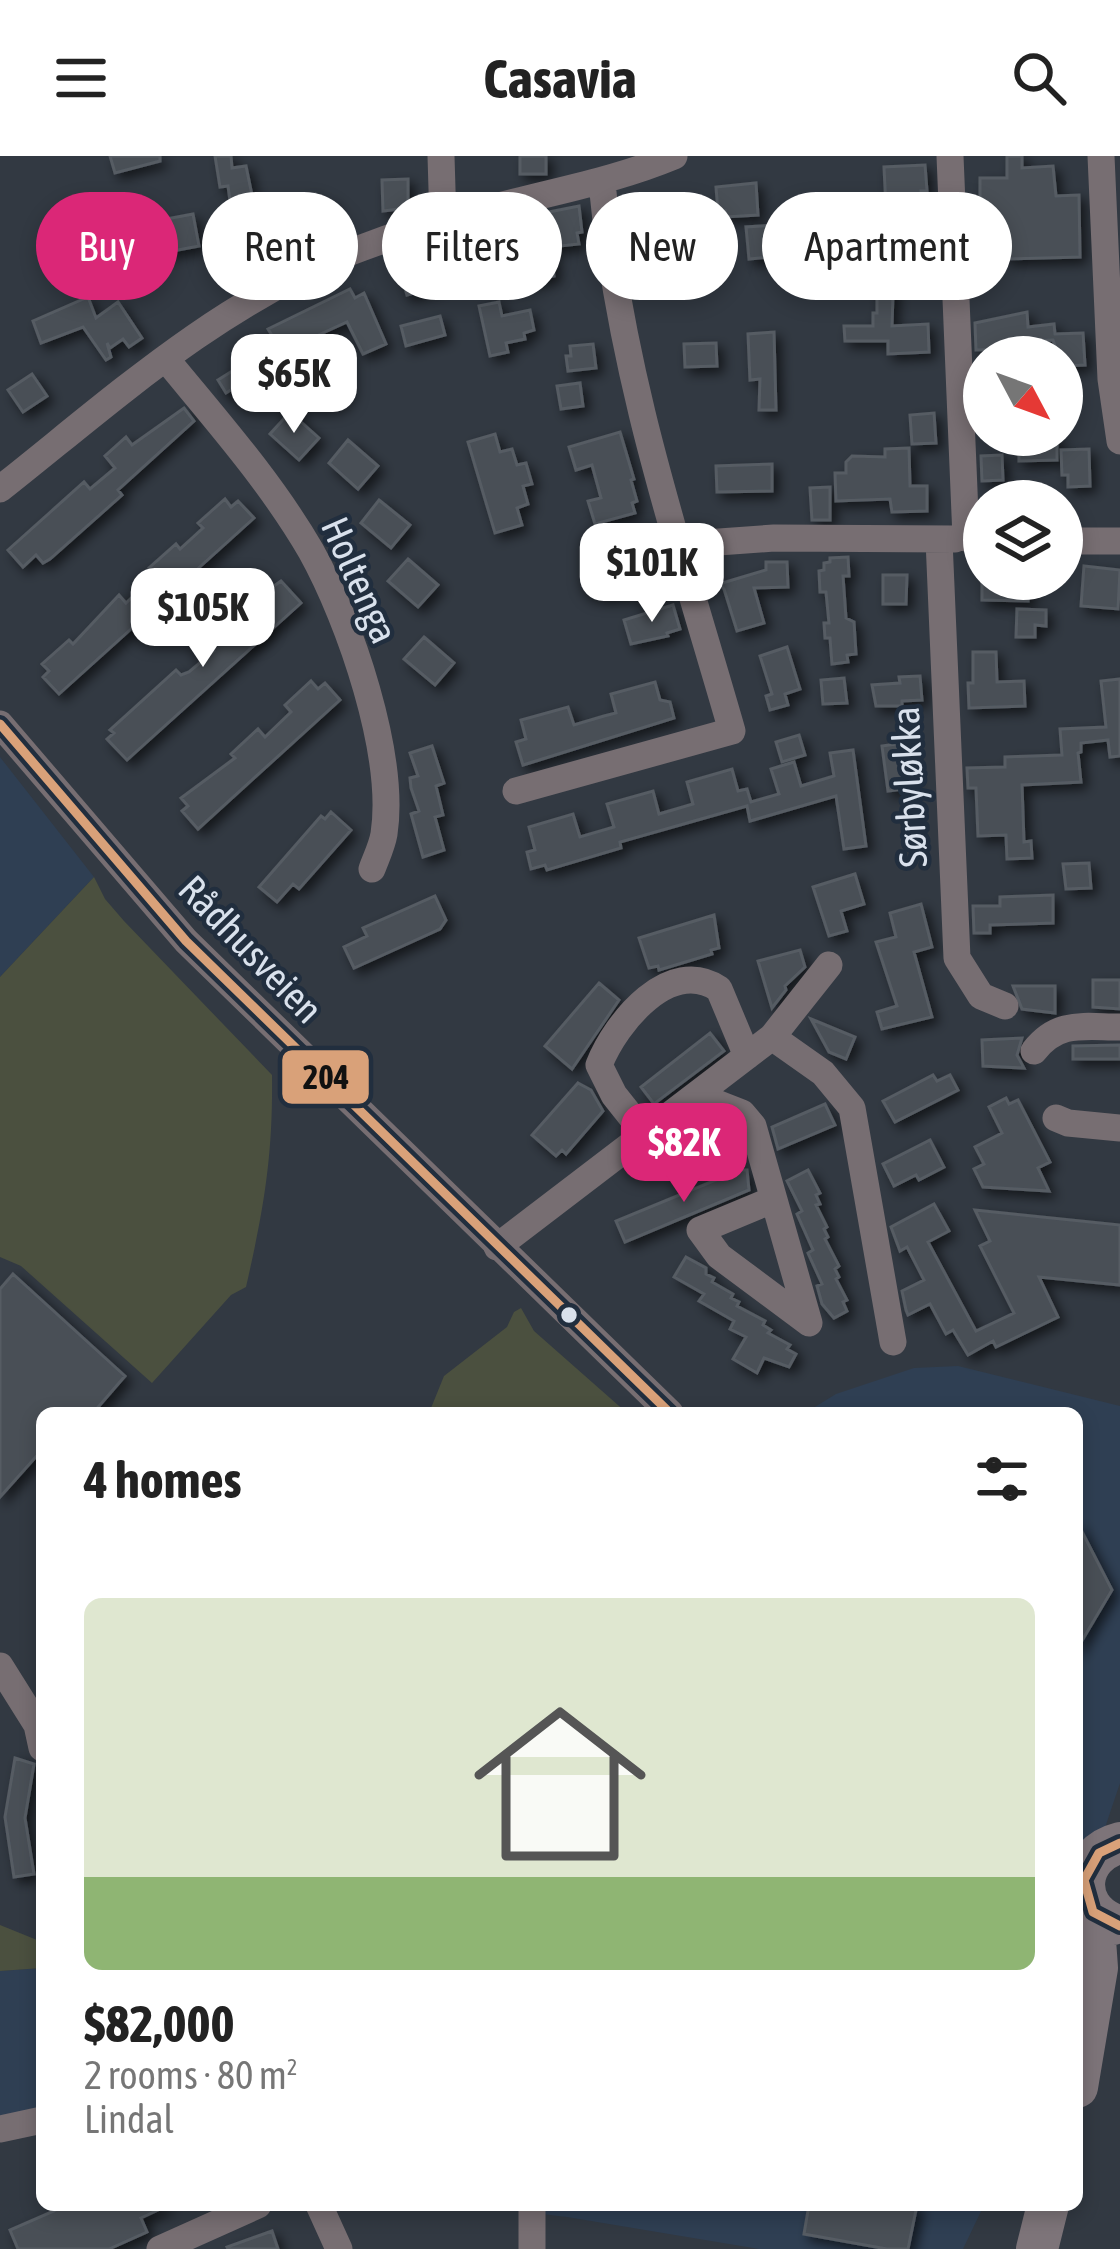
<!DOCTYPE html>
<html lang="en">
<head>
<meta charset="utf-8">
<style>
  body { margin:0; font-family:"Asap Condensed",sans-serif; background:#f2f2f2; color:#222; height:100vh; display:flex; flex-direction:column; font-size:45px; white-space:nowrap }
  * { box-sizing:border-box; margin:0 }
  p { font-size:39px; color:#767676 }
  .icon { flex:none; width:66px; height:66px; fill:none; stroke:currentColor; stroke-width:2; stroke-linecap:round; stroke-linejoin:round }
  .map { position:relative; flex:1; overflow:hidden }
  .details { position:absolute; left:36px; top:1251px; width:1047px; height:804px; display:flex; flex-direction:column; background:#fff; border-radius:18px; box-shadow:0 6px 18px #0003 }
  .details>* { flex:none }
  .hud { position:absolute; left:36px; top:36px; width:1050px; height:108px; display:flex; gap:24px }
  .needle { width:78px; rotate:131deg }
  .fabs { position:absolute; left:963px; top:180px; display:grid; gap:24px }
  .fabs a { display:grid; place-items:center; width:120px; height:120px; border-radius:50%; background:#fff; box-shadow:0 6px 18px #0003; font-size:60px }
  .price { position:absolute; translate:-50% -102px; padding:0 27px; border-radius:24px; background:#fff; color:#222; font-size:39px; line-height:78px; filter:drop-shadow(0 3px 6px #0008) }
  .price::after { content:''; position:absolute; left:50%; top:72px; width:36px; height:27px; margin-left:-18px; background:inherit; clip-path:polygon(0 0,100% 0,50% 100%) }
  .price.selected { background:#db2777; color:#fff }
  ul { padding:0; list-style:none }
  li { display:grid; align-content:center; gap:24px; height:636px; padding:0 48px }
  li+li { border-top:3px solid #e0e0e0 }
  li span { display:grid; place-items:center; height:372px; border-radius:18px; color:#555 }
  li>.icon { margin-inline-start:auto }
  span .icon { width:216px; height:216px; fill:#fffc; stroke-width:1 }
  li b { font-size:51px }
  h2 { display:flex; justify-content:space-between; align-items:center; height:144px; padding:0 48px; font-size:51px }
  .tag { padding:0 42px; border-radius:54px; background:#fff; box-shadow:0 6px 18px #0003; font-size:42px; line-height:108px }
  .tag.selected { background:#db2777; color:#fff }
  header { display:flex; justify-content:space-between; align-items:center; height:156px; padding:0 48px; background:#fff; font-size:54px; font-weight:700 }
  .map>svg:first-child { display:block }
</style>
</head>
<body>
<header><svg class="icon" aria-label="menu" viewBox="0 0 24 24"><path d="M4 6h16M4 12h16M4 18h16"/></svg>Casavia<svg class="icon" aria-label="search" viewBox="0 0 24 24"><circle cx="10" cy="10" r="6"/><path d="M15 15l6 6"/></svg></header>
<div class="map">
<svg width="1120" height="2093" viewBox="0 0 1120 2093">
  <defs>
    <filter id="shadow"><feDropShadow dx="5.5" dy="5.5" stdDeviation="6" flood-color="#0009"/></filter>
  </defs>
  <rect width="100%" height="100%" fill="#323942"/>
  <path fill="#2f3f53" d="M0,601L94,721L0,821Z
    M958,1210L1120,1250V1627L1077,1755V1257H805L836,1238L914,1212Z
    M42,1812V1964L0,1973V1815Z
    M465,2049H984L963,2093H759L567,2061Z"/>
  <path fill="#4b503f" d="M94,721L105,743L124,765L272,919C273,1001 264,1052 246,1131L231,1139L152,1227L21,1110L0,1101V821Z
    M521,1152L534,1175L627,1257H429L444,1220L507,1171L514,1156Z
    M0,1769L42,1786V1812L0,1815Z"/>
  <path fill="#484f57" stroke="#565c63" stroke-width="3" filter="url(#shadow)" d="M110,0H160V5L115,17Z
    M215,0H231L232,12L246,10L255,54L267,51L268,55L298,52L295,42L315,38L317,48L331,45L336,66L247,89L235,52H231L228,30L220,31Z
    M520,0H546V18H520Z
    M1007,0H1022V12L1053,10L1056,40L1079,39L1080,101L1007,103V93L973,94L972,70H980V22H1007Z
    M925,9L927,35H921L923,70L887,72L884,11Z
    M408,23V52L383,55L382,24Z
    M756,27L758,59L725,61V55L718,56L716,31Z
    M793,49L831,51L830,89L769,86L770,101L749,103L746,71L792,68Z
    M579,50L582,76L577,77L579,88L550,91L554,120L486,133L481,106L522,98L521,92L547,86L544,57Z
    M193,58L199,90L146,100L140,68Z
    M909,80H932V108H910Z
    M433,105L440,129L407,139L400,114Z
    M870,107H894L892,170L928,168L929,196L888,198V185H845L844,170H873V157H877V128H870Z
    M350,133L355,142L364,137L386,188L363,198L347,166L288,193L293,209L257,229L253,220L226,237L218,224L245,207L241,199L273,181L268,173Z
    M88,141L96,162L118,146L142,182L129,191L123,183L110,192L107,187L111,201L106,204L83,171L41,187L33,165Z
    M499,146L502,160L530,154L534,174L524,177L525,183L506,187L508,196L490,200L479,150Z
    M1027,156L1028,171L1054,168L1055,178L1083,177L1085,209L1062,210L1053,184L1007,186L1008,193L976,194L975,167Z
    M440,160L445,179L406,190L401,170Z
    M774,176L776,254H759L760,223L750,224L748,178Z
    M716,187L717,210L685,211L684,188Z
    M593,188L596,212L568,215L566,200H571L570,190Z
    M32,218L47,240L23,256L8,234Z
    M580,227L583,250L561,253L557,230Z
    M184,252L194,265L118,334L122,339L50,403L43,407L36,399L23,411L8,394L84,326L90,333L115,312L105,300L126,281L132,289Z
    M290,256L319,282L299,304L270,278Z
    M934,257L936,287L912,288L910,259Z
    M620,276L634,323L631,324L637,345L632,347L635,357L595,368L588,345L601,342L592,309L576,314L569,291Z
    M495,278L500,296L512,293L517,309L526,307L532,328L523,330L528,348L517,352L522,369L495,377L468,286Z
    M1040,281H1057V304L1019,305V290L1040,289Z
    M348,284L378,310L358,333L329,307Z
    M909,292L910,330H927V355L892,356L890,343L836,345L835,317H846V306L852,300L885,301V293Z
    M1089,293L1090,330L1068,331V319H1062L1061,294Z
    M1002,299L1003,324L982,325L981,300Z
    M772,308V335L717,336L716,310Z
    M830,331V364H812L810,332Z
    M225,343L231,351L238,345L254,362L59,538L43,521L49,515L42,508L69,484L73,488L119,439L126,447L149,425L153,417L149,412L176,388L180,393L203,372L198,367Z
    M379,344L410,369L391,392L361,367Z
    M656,394L663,418L602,436L595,412Z
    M848,401L849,420H843L846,462L854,466L856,498L847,499L848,506L832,508L830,482H825L824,467H829L826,436H820L819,415L824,414V407L830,406V402Z
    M408,403L438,429L418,451L388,425Z
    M766,406H787L788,431L754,432L764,467L737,475L724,433L719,428L766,414Z
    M1084,410L1120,414L1118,453L1081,450Z
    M883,419H907L906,448H883Z
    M982,423H1028V445L982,444Z
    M281,425L301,447L127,604L107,583L114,577L110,574L176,514L181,519L189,516L214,495L206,487L272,428L274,430Z
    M673,449L680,473L667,477L668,480L631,488L624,464Z
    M1017,453L1046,454V470L1035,469V481H1016Z
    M424,481L454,507L435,529L404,503Z
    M787,491L800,533L785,538L788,549L770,554L766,540L772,538L760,500Z
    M973,496H996L997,526L1024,525L1025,550L969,552L968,527H973Z
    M920,520L922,544L902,545V550H876L872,529L900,527L899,521Z
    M844,522L847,547L823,548L821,524Z
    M1120,523V600L1110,601L1108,584L1081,587V596L1078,597L1081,626L1022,629L1024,686L1031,685L1032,702L1007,703L1006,679L978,680L976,632H968L967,612L1005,611V601L1062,599L1060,573L1106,571L1101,525Z
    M311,525L318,533L325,527L340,544L198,673L182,655L188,650L181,642L235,602L231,598L258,573L265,581L291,556L285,549Z
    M655,526L660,544L670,546L674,562L523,609L516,586L526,583L521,564L568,551L574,569L604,560L616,557L611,538Z
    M799,579L805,599L782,606L776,586Z
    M904,587L911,632L888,635L882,590Z
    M432,590L444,627L436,630L443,659L435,661L444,694L423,701L411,658L419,655L411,632L410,622L418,620L410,597Z
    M853,594L866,690L844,693L836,640L750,665L747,650L620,686L621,692L547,714L545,709L531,713L527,696L535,694L529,671L573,658L580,681L614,671L607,648L653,635L659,658L693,648L687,626L732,613L738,635L747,633L751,646L779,638L771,613L794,606L801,630L834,620L830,597Z
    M331,656L351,674L299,733L293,728L277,746L259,731L321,660L325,663Z
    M1089,707L1091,732L1066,733L1063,708Z
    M855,718L864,748L841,755L847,775L829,780L813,731Z
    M1053,739V767L990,769V777H974L973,750H1000V741Z
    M435,740L446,764L440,773L354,812L344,791L367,780L363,772Z
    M921,748L932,791L914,796L932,861L882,873L877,856L897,850L876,786L896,781L890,757Z
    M714,759L719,792L711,794L712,798L659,814L658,810L649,812L639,782Z
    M800,794L805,811L785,830L786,834L772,852L758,805Z
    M1093,824H1120V853L1093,851Z
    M599,827L619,844L572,913L545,890Z
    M1013,830H1055V857L1022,853Z
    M811,863L855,881L846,903L829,896Z
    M710,877L724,895L654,948L641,931Z
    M1022,882L1017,899L1024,912L983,910L982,884Z
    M1120,889V903H1073V890Z
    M933,919L937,925L950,919L958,934L895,966L883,945Z
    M578,927L591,934L603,955L566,998L562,994L556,1000L532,979Z
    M1006,942L1009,948L1018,944L1050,1006L1038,1012L1049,1035L983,1031L974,1013L984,1008L975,991L1002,977L989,951Z
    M825,948L835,969L778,993L772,971Z
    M930,984L944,1011L919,1024L916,1019L894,1030L883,1008Z
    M740,1014H747L749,1034L625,1086L616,1065Z
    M808,1014L820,1037L816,1039L820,1048L816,1049L827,1071L824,1073L828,1081L825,1083L839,1110L835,1113L839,1121L836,1123L847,1144L843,1146L847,1155L834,1162L822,1148L817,1130L822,1128L808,1097L813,1094L797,1058L802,1055L787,1025Z
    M934,1048L949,1075L928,1086L976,1175L1014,1157L980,1090L990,1085L975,1054L1120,1069V1129L1039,1121L1058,1161L996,1191L993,1185L968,1199L953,1174L946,1178L930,1148L908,1159L906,1154L902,1135L924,1124L907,1091L900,1095L891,1071Z
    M686,1101L706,1112V1118L714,1122L712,1126L733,1138L731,1142L739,1146L737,1150L765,1165L763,1169L771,1174L768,1177L790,1189L787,1193L796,1198L789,1211L764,1202L757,1217L733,1203L746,1181L730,1173L734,1165L699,1145L704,1138L674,1121Z
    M13,1118L125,1220L93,1257H42V1294L0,1341V1133Z
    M1077,1366L1112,1434L1077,1493Z
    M15,1602L34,1608L25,1662L34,1718L14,1721L5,1661Z
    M52,2049H169L141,2062L147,2076L109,2093H18L10,2074L54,2055Z
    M809,2049H917L908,2093H887L804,2078Z
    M272,2075L278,2093H228L227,2091Z"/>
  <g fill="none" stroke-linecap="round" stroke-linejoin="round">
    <path stroke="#776e72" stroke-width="27" d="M441,0L443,66
      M950,0L966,382
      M1101,0L1111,223L1120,285
      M166,203C217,265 271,326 311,395C350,465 396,599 384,678C382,690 376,702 372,713
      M0,333C109,247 217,148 348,97C402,76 459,59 515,46C570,32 621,22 674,0
      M939,384L957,802L981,840L1005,850
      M1062,385H1120
      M677,389L774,382L955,383
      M0,568L186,785L670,1257
      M516,635L732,575C679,391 620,219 602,27
      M772,881L823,917L852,952L893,1186
      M1034,895C1058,864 1084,871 1120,871
      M696,939L742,957L753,970L809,1167
      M1056,962L1068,967L1120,972
      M645,978L614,939L599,909C616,866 670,800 719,833L747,900
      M772,1044L700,1074L719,1100L809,1167
      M497,1091L772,881L829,809
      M0,1510L37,1569L42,1592
      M0,1973L42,1964
      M319,2049L339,2093
      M160,2093L258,2049
      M532,2093V2049"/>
    <path stroke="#7d7479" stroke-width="42" d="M1113,1768C1071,1751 1076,1698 1120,1687
      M1077,1931L1097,1812L1093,1756
      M1037,2093L1048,2049"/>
    <g stroke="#212e3e" stroke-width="18">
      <path id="bus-1" d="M0,568L186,785L670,1257
        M1120,1687L1099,1697L1084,1724L1093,1756L1120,1770"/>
    </g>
    <use href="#bus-1" stroke="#d9a179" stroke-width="9"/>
  </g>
  <circle fill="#d9e1ec" stroke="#212e3e" stroke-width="4.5" cx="569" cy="1159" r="10"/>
  <g text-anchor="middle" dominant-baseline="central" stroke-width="9" stroke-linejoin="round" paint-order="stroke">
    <g font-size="39" fill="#d9e1ec" stroke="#212e3e">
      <text transform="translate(360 424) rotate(66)">Holtenga</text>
      <text transform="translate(909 631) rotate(-93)">Sørbyløkka</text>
      <text transform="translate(251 793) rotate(46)">Rådhusveien</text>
    </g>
  </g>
  <rect stroke="#212e3e" stroke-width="4.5" x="280" y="892" width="91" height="58" rx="12" fill="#d9a179"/>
  <g font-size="33" text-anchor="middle" font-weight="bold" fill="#111">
    <text x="326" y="933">204</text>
  </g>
</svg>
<div class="fabs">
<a><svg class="needle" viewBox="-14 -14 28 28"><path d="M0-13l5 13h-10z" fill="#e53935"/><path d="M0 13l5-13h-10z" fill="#767676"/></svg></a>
<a><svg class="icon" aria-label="layers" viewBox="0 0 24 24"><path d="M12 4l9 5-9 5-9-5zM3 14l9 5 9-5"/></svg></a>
</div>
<b class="price" style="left:294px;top:280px">$65K</b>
<b class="price" style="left:652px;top:469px">$101K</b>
<b class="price" style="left:203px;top:514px">$105K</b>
<b class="price selected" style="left:684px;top:1049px">$82K</b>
<div class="hud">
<a class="tag selected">Buy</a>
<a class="tag">Rent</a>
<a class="tag">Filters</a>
<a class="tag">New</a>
<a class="tag">Apartment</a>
</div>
<section class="details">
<h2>4 homes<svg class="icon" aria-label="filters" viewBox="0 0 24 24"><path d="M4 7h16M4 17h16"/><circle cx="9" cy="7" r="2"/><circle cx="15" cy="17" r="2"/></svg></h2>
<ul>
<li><span style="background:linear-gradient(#dfe7d0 75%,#8fb573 0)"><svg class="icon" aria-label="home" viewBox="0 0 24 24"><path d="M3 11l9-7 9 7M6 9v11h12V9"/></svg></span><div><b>$82,000</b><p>2 rooms · 80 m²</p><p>Lindal</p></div></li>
</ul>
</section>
</div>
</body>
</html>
